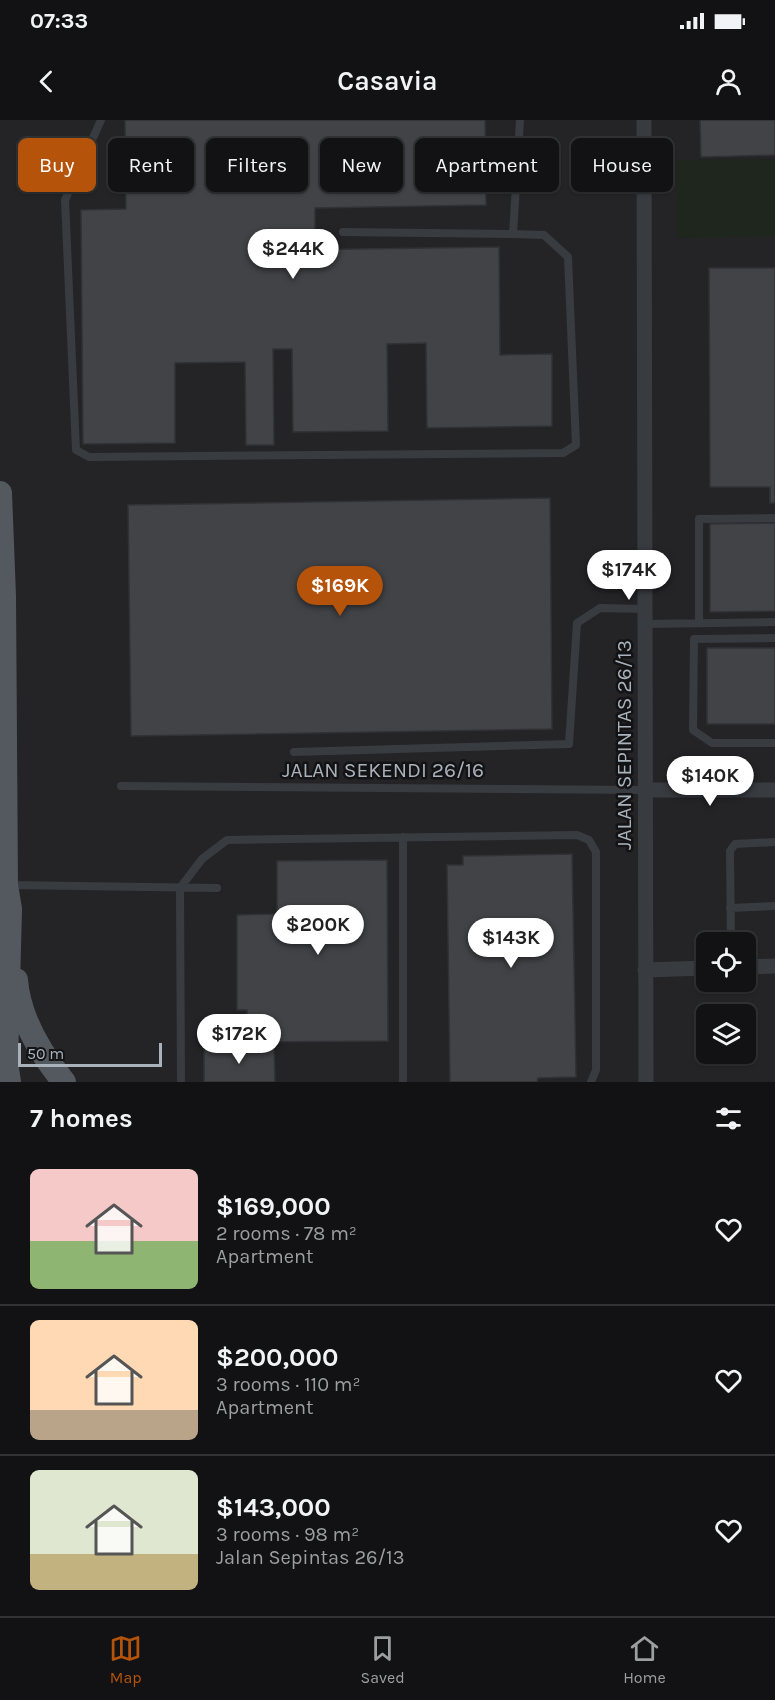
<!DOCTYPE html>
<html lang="en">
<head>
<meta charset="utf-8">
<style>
  body { margin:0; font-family:Karla,sans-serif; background:#1b1b1d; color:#f1f3f6; height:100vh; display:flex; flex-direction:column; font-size:22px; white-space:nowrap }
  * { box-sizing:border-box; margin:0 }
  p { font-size:20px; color:#9c9ea0 }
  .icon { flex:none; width:33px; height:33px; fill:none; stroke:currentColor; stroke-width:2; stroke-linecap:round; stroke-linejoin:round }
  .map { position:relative; height:962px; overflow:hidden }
  .panel { display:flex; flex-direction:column; background:#121214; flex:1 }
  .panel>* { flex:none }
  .hud { position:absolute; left:18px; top:18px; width:740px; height:54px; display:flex; gap:12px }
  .controls { position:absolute; left:696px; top:812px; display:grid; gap:12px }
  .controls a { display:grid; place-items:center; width:60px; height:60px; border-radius:9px; background:#121214; box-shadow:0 2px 4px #0004,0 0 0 2px #313234; font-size:30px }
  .scale { position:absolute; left:18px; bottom:15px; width:144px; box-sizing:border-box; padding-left:6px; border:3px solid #a9b2bb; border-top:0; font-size:16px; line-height:21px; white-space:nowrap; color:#a9b2bb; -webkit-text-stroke:4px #131315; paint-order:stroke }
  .price { position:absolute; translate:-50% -51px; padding:0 14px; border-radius:21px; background:#fff; color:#222; font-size:20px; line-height:39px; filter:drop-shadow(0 2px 3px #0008) }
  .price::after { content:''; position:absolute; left:50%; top:36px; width:18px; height:14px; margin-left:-9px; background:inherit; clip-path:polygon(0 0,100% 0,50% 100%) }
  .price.active { background:#b45309; color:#fff }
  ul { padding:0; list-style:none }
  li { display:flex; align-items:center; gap:18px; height:150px; padding:0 30px }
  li+li { border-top:2px solid #313234 }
  li span { display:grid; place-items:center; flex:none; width:168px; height:120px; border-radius:9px; color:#555 }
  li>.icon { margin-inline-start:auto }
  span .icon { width:72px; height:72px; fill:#fffc; stroke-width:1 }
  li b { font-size:26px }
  h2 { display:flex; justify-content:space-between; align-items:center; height:72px; padding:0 30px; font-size:26px }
  .chip { padding:0 21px; border-radius:9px; background:#121214; box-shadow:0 2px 4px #0004,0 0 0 2px #313234; font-size:21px; line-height:54px }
  .chip.active { background:#b45309; color:#fff }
  .status { display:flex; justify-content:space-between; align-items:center; height:42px; padding:0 30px; background:#121214; direction:ltr }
  .status svg { height:16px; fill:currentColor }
  header { display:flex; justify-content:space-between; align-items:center; height:78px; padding:0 30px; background:#121214; font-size:27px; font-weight:600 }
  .tab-bar { display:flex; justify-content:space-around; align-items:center; height:84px; border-top:2px solid #313234; background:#121214; font-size:16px; color:#9c9ea0 }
  .tab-bar a { display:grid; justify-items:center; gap:3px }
  .tab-bar .active { color:#b45309 }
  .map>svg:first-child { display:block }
</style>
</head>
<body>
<div class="status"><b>07:33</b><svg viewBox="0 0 49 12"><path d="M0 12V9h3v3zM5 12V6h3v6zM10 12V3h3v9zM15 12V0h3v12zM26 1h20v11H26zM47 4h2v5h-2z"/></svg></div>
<header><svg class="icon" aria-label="back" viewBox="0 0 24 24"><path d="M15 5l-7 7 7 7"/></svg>Casavia<svg class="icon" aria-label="person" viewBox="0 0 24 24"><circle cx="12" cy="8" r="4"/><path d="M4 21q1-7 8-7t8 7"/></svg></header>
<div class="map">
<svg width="775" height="962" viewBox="0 0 775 962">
  <rect width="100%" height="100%" fill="#18181a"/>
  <path fill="#242427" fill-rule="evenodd" d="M0,0H775V962H0ZM706,822H746V861H706ZM706,894H746V933H706Z"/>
  <path fill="#1e261d" d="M775,39V116L677,118V40Z"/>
  <path fill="#424347" stroke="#313236" stroke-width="1.5" d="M125,0H485L486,85L315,88V115H289V130L499,127L500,235L552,234V306L427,308L426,223L387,224L388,311L293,312L292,229H273L274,325H246L245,242L175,243V323L83,324L81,90L126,89Z
    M700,0H775V35L701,37Z
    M709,148H775V383H770V367H710Z
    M550,378L552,609L131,616L128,385Z
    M775,403V491L710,492V404Z
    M707,528H775V604H707Z
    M572,734L576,957L538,958L537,962H450L447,745H463V736Z
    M387,740L388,921L247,922V890H237V795L277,794V741Z
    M274,927L275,962H204V928Z"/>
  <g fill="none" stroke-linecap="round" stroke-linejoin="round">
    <path stroke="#383b40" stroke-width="8" d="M101,0L65,80L76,330L89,337L563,333L576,325L568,137L544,115L513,114L520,0
      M343,112L513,114
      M699,503V399L775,398
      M645,504L775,502
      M775,518L694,519L693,610L712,623H775
      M294,632L569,624L577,503L600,488L645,489
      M121,666L645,670
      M403,717V962
      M10,765L217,768
      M730,788L775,786
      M731,822L730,731L735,724L775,722
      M181,962L180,768L202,739L227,720L577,715L589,720L596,732V950L591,962"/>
    <path stroke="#383b40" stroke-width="15" d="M644,0L646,962
      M645,670H775
      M746,847L775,846
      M645,850L706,848"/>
    <path stroke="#54595f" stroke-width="24" d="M0,373L4,476L6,765L10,789L6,942L9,962
      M16,860C19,897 41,934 64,962"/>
  </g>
  <g text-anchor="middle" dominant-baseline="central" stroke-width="5" stroke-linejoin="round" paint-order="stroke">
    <g font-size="21" fill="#a9b2bb" stroke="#131315">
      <text transform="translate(624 625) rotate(-90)">JALAN SEPINTAS 26/13</text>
      <text x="383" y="650">JALAN SEKENDI 26/16</text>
    </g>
  </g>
</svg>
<div class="controls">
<a><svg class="icon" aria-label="locate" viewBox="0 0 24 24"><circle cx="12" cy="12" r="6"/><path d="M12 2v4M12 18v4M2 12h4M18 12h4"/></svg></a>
<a><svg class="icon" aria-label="layers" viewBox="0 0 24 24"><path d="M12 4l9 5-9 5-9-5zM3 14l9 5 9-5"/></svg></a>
</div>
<div class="scale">50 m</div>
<b class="price" style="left:293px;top:160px">$244K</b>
<b class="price" style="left:629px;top:481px">$174K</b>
<b class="price active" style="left:340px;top:497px">$169K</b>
<b class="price" style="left:710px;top:687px">$140K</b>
<b class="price" style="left:318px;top:836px">$200K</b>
<b class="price" style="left:511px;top:849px">$143K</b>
<b class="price" style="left:239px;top:945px">$172K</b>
<div class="hud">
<a class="chip active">Buy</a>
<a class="chip">Rent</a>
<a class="chip">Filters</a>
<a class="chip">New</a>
<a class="chip">Apartment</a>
<a class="chip">House</a>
</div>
</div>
<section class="panel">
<h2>7 homes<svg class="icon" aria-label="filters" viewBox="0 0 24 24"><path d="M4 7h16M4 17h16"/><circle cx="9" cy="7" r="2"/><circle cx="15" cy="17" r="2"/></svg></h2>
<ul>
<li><span style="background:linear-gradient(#f6c9c9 60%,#8fb573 0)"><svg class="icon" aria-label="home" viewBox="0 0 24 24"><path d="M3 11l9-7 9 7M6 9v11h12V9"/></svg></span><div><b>$169,000</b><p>2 rooms · 78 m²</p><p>Apartment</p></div><svg class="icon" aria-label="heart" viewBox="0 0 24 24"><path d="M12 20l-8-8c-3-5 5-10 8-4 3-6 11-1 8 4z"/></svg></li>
<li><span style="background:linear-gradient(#ffd9b3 75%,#b9a48a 0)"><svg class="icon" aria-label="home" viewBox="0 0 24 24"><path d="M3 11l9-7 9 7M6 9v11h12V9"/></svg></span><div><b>$200,000</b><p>3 rooms · 110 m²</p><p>Apartment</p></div><svg class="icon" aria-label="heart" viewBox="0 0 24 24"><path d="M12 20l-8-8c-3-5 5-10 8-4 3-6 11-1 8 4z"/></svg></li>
<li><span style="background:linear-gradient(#dfe7d0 70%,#c2b280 0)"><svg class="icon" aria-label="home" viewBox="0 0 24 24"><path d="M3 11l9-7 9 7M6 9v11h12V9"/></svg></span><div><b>$143,000</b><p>3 rooms · 98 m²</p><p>Jalan Sepintas 26/13</p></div><svg class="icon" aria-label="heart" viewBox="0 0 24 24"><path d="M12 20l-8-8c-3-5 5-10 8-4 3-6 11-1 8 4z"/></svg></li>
</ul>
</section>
<nav class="tab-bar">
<a class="active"><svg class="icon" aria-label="map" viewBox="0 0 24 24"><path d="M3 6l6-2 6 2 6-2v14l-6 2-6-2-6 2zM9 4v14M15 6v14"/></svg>Map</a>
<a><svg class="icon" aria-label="saved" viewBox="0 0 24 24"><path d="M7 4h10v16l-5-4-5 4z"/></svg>Saved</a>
<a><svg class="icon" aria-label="home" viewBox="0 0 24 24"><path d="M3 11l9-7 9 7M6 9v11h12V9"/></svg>Home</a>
</nav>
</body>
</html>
